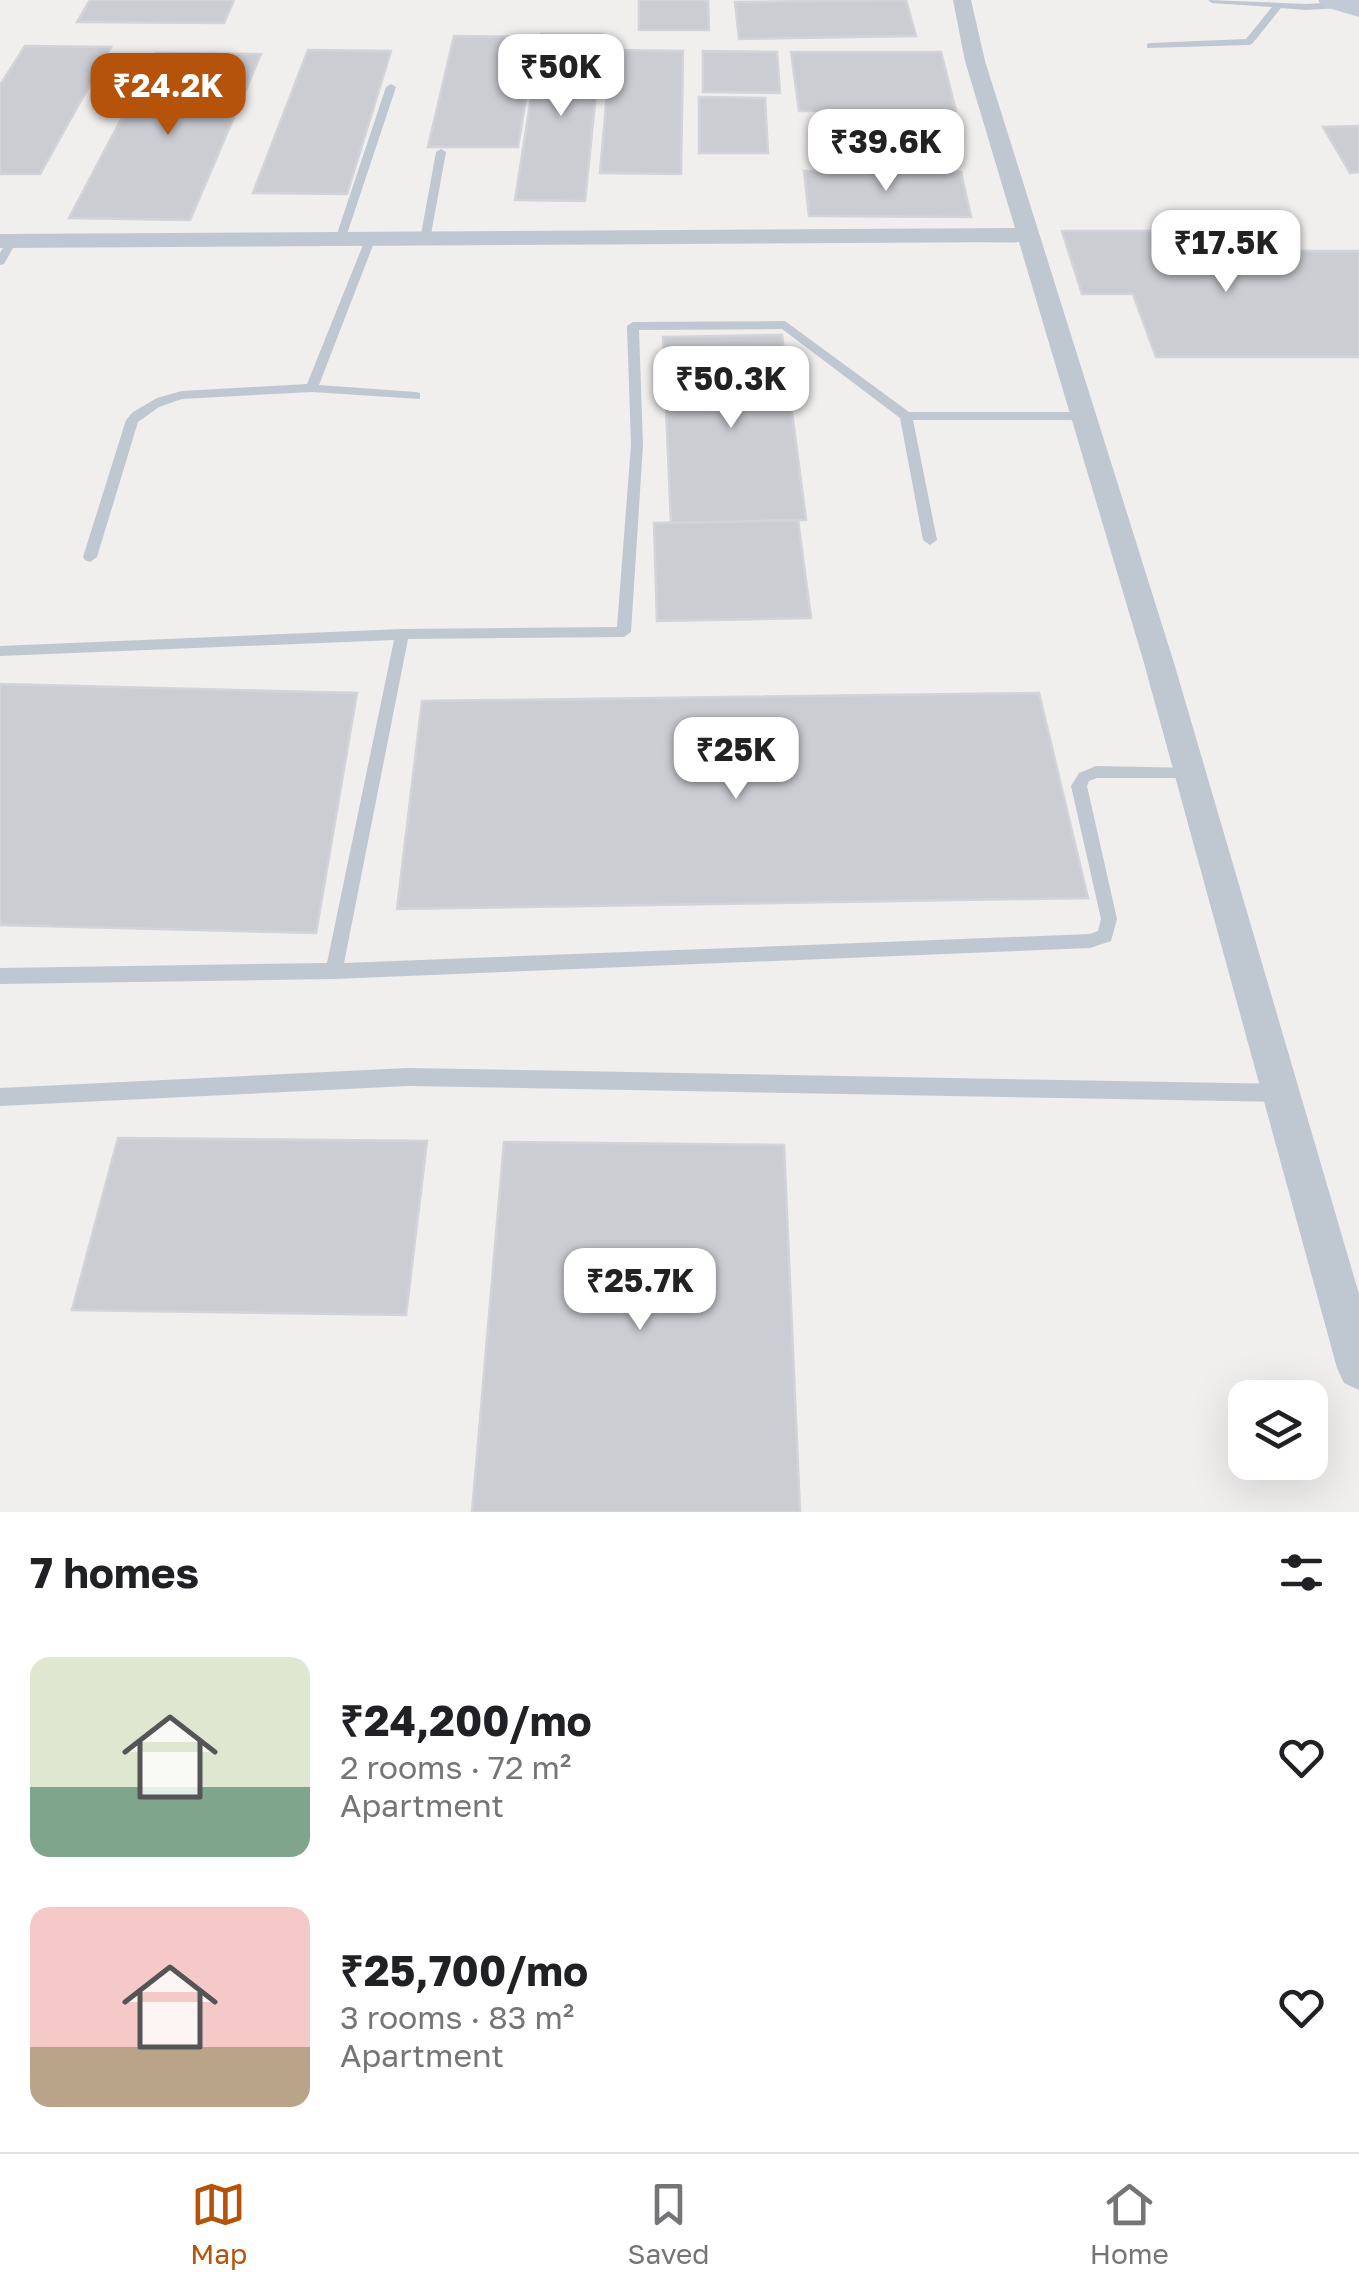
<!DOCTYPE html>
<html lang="en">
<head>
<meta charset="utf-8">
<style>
  body { margin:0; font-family:"Golos Text",sans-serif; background:#f6f6f6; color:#202124; height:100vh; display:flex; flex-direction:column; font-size:38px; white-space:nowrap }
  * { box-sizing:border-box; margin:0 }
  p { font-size:32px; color:#757577 }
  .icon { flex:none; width:55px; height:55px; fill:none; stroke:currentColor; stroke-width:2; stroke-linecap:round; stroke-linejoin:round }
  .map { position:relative; height:1512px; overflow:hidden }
  .panel { display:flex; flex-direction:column; background:#fff; flex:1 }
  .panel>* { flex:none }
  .controls { position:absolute; left:1228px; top:1380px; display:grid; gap:20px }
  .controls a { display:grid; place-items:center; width:100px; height:100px; border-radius:20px; background:#fff; box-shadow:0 10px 40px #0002; font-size:50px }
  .price { position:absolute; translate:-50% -85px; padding:0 22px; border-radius:20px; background:#fff; color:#222; font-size:32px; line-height:65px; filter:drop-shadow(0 2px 5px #0008) }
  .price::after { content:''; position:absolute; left:50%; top:60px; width:30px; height:22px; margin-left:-15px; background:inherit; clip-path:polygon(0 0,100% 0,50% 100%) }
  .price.on { background:#b45309; color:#fff }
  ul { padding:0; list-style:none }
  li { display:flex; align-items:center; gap:30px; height:250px; padding:0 30px }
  li span { display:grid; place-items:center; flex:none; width:280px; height:200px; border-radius:20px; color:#555 }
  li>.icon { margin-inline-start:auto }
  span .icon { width:120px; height:120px; fill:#fffc; stroke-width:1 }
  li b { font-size:42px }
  h2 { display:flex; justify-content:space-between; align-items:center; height:120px; padding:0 30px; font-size:42px }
  .tab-bar { display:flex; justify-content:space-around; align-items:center; height:140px; border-top:2px solid #e0e0e0; background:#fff; font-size:28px; color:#757577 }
  .tab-bar a { display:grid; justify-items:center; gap:5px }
  .tab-bar .on { color:#b45309 }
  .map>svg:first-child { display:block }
</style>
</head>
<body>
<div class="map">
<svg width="1359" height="1512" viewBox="0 0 1359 1512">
  <rect width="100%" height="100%" fill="#f1eeee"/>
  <path fill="#cbcdd3" stroke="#d2d4d9" stroke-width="2.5" d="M90,0H234L224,23L77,22Z
    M639,0H708L709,30H639Z
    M906,0L916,36L739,39L735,2Z
    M541,34H602L585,201L515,200Z
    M454,36L536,37L518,147H428Z
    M25,46L111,47L40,174H0V85Z
    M308,50L391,51L347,194L253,193Z
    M611,50L683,51L681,174L600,173Z
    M703,51L777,52L780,93L703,92Z
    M791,52H941L956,111H799Z
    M156,53L261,54L190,220L69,218Z
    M699,97L765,98L768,153H699Z
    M1359,126V172L1350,173L1323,127Z
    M823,136L926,137L933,168L827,167Z
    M804,171L961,172L971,217L809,216Z
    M1062,231H1169L1178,251H1359V357H1156L1133,294H1082Z
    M782,335L806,520L671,523L663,337Z
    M798,520L811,618L657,621L654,523Z
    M0,684L357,693L316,933L0,925Z
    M1039,693L1088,898L397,909L422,701Z
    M118,1138L427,1141L406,1315L72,1310Z
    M504,1142L784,1145L800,1512H472Z"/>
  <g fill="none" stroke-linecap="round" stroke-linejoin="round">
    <path fill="#bfc7d0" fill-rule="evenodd" d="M1208,0L1306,4L1340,2L1344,5L1340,8L1306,10L1281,8L1252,44L1249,45L1147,48V44L1150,43L1246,39L1272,7L1212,3Z
      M391,84L396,87L345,240L336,242L335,240L386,87Z
      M441,149L446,152L430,240L425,243L420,240L436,152Z
      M370,237L375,240L319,385L416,392L420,393V399L312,392L182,399L159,407L138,422L97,557L90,562L85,560L83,557L126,420L133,412L157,398L182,391L307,384L365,240Z
      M12,238L17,241L4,264L0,265V253L8,239Z
      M785,321L909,412H1083L1089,416L1083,420H913L937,540L930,545L923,540L900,418L782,329L639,330L643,445L631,632L624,637L408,639L344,963L1090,934L1098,931L1101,919L1071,786L1079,773L1096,766L1195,768L1198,772L1195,776L1190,778H1097L1089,781L1087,786L1117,919L1111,941L1090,948L334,979L0,984V968L327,963L394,640L0,656V646L402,629L617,627L631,445L627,326L633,322Z
      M408,1068L1281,1084L1287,1087L1290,1093L1287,1099L1281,1102L408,1086L0,1106V1088Z"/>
    <path fill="#bfc7d0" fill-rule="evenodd" d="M953,0H971L985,61L1174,663L1359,1294V1390L1344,1383L1337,1368L1144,663L1019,242L0,248V234L1015,228L965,61Z"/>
    <path fill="#c1cad6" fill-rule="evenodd" d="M1318,0H1359V17L1322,6Z"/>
  </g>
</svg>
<div class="controls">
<a><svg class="icon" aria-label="layers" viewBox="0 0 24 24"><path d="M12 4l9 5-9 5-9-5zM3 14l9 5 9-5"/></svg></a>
</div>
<b class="price" style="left:561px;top:119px">₹50K</b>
<b class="price on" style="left:168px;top:138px">₹24.2K</b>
<b class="price" style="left:886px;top:194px">₹39.6K</b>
<b class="price" style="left:1226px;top:295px">₹17.5K</b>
<b class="price" style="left:731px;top:431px">₹50.3K</b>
<b class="price" style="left:736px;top:802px">₹25K</b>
<b class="price" style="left:640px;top:1333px">₹25.7K</b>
</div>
<section class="panel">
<h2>7 homes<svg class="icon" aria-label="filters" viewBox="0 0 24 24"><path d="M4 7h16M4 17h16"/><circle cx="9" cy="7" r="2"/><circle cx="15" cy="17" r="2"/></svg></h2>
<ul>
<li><span style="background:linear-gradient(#dfe7d0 65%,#7fa58c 0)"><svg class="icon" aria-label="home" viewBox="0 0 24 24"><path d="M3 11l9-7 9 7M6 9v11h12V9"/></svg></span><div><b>₹24,200/mo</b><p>2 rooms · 72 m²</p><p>Apartment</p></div><svg class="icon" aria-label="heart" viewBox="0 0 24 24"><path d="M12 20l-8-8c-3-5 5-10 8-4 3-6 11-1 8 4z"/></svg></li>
<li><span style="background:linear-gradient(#f6c9c9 70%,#b9a48a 0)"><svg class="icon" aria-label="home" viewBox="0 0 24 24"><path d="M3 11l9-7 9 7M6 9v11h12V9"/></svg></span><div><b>₹25,700/mo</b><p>3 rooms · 83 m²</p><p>Apartment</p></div><svg class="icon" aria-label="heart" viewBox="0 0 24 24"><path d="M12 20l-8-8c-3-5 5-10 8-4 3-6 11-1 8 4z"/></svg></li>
</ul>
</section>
<nav class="tab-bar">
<a class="on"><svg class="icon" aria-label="map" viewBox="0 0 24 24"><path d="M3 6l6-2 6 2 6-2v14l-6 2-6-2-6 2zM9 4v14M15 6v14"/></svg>Map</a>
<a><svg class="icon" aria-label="saved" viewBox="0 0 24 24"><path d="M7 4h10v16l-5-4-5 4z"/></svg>Saved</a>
<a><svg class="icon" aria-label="home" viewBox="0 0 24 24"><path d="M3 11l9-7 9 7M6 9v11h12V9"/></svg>Home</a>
</nav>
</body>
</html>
